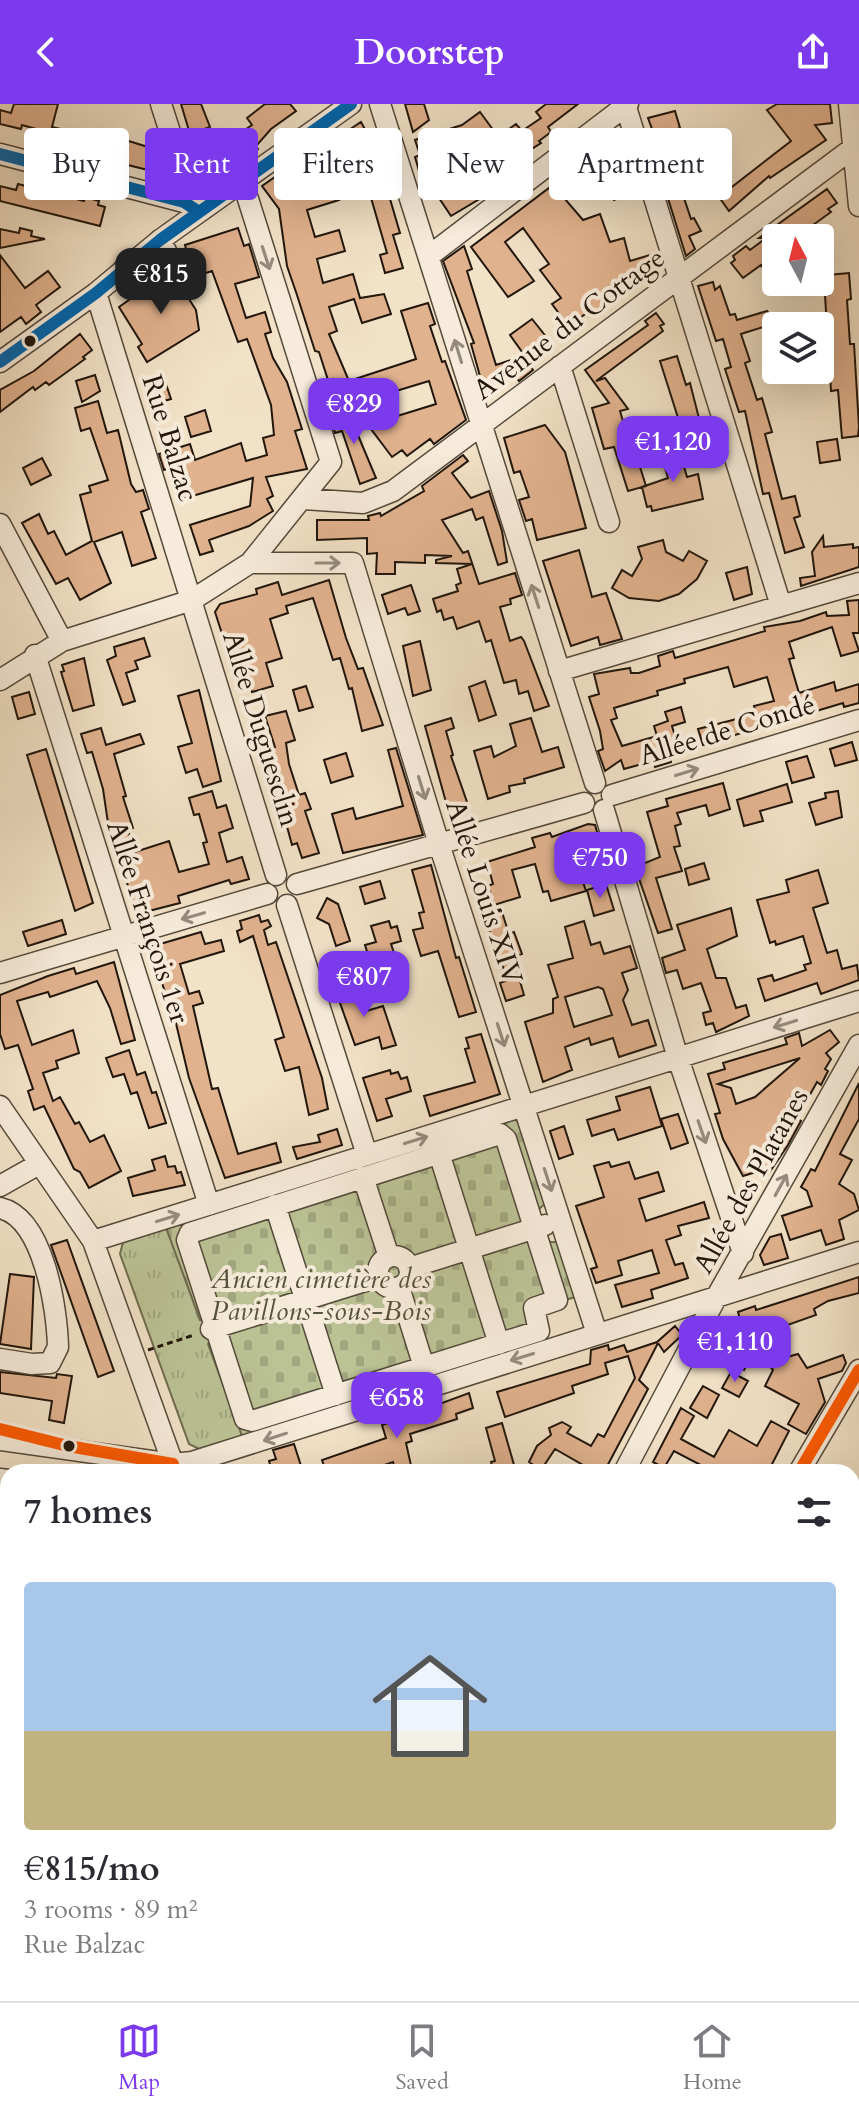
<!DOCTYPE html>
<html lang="en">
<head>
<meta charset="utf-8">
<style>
  body { margin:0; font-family:Cardo,serif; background:#f2f2f3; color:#2b2b33; height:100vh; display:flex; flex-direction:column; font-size:30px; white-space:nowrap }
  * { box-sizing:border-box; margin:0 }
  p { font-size:26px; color:#7c7c81 }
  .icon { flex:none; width:44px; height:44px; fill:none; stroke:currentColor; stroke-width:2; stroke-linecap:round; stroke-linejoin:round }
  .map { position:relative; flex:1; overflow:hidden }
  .sheet { position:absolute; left:0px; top:1360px; width:860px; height:538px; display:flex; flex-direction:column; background:#fff; border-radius:24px 24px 0 0; box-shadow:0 8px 32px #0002 }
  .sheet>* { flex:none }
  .banner { position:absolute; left:24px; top:24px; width:812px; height:72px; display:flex; gap:16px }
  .needle { width:52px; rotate:353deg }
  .controls { position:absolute; left:762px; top:120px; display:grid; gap:16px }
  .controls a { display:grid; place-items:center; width:72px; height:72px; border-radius:8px; background:#fff; box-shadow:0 8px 32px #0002; font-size:40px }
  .price { position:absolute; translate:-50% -68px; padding:0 18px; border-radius:16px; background:#7c3aed; color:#fff; font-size:26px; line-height:52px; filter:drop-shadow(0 2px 4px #0008) }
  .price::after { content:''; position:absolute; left:50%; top:48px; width:24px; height:18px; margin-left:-12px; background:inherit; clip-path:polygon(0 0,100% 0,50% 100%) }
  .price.selected { background:#222; color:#fff }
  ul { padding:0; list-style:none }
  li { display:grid; align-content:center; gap:16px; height:424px; padding:0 24px }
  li+li { border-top:2px solid #e1e1e2 }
  li span { display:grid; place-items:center; height:248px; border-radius:8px; color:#555 }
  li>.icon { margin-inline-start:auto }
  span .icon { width:144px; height:144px; fill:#fffc; stroke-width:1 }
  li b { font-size:34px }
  h2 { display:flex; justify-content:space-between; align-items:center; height:96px; padding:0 24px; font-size:34px }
  .chip { padding:0 28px; border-radius:8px; background:#fff; box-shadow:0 8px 32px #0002; font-size:28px; line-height:72px }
  .chip.selected { background:#7c3aed; color:#fff }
  header { display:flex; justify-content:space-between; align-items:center; height:104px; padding:0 24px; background:#7c3aed; color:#fff; font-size:36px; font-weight:800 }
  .menu { display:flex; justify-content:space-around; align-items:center; height:112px; border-top:2px solid #e1e1e2; background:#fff; font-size:22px; color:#7c7c81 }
  .menu a { display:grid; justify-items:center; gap:4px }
  .menu .selected { color:#7c3aed }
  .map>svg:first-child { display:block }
</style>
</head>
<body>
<header><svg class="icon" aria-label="back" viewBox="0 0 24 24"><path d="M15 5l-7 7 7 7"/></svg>Doorstep<svg class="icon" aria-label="share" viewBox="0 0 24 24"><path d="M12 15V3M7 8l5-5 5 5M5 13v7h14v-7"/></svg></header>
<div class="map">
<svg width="859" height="1897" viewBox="0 0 859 1897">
  <defs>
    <pattern id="cemetery-stones" width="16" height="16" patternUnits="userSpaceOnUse" patternTransform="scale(2)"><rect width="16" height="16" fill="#bbc395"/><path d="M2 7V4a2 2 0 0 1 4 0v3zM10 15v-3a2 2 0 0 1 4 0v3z" fill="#a0a77f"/></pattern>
    <pattern id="park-tufts" width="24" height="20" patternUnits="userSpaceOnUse" patternTransform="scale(2)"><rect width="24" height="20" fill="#bbc395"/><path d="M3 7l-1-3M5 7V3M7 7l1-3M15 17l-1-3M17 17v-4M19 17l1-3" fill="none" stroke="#a0a77f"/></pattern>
  </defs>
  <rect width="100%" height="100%" fill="#f2e2c7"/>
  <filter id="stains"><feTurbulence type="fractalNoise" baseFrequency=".0025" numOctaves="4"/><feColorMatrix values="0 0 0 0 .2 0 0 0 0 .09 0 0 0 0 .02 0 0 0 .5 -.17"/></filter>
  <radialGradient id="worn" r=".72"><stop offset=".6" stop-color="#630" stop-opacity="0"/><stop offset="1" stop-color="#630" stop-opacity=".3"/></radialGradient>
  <path fill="url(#cemetery-stones)" stroke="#6e6c50" stroke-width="2" d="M514,1015L520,1018L546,1099L539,1105L542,1129L550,1138H559L575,1193L537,1205L546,1236L242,1332L166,1124Z"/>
  <path fill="url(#park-tufts)" stroke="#6e6c50" stroke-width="2" d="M166,1124L200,1216L206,1217L212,1235L208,1240L242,1332L199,1345L189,1340L120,1150L123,1138Z
    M0,1551L8,1552V1883L0,1886Z"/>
  <path fill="#e1b28e" stroke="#20160c" stroke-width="2" fill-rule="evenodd" d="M14,0H58L52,23L95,33L97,27L151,44L149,54L159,56L156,68L47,41L50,29L22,21L21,25L0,20V6L11,9Z
    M181,0H201L210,23L190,30Z
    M265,0H290L296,7L271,25L256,42L258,45L218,79L206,53L224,47L240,35L237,31L252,21L247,14Z
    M405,0H424L429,16L413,28Z
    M546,0H578L548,23L551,28L539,37L541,39L519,53L502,30L516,20L522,27L541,14L536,8Z
    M777,0H830L832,19L815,21L826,36L770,74L769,72L729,107L719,93L791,37L767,6Z
    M675,7L680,24L655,33L648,14Z
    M480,8L502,38L480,55L477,51L451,59L473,88L482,81L488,90L451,112L439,94L460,87L441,65L420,70L415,53L420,51L415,36L462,21Z
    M361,18L375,44L400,129L393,131L403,164L385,169L380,151L387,149L356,42L326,64L339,96L307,106L315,133L339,126L345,147L317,155L323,179L353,170L360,194L384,190L391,210L362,219L354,195L329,203L337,227L329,230L349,277L416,255L401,207L428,199L435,220L430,222L442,258L445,257L466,316L434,340L430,335L407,352L402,346L392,353L368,321L436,300L429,277L353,300L343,288L338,291L333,275L328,276L319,248L315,247L296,188L287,162L279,105L262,82L279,70L287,80L315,59L311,54L319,46Z
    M616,41L631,90L614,96L598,47Z
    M681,56L691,88L683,91L691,115L694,114L701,127L689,132L695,145L686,152L665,85L672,83L665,61Z
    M574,65L584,79L564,94L583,116L600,110L610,138L624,134L630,157L650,151L657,170L620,181L624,186L589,212L587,209L578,215L576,211L566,219L552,200L561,194L540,166L549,160L523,124L505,138L534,177L508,193L471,143Z
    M18,80L84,97L85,93L99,97L98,101L105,103L100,122L0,97V82L16,86Z
    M827,85L837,99L828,105L831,108L795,134H776V159L765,167L761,161L743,174L731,159L735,156L733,152L746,142L750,146L766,134H759Z
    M20,124L32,127L31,132L45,135L0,144V125L19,129Z
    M238,124L244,142L249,140L259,173L235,180L246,214L265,208L271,228L265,230L273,254L287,278L302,325L295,327L307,365L266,373L273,392L267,395L273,407L249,422L209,436L213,447L200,451L190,421L250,402L253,374L179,396L169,364L164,366L159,350L190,340L195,356L241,339L246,357L267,351L263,334L274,331L271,301L247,235L238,238L212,167L193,173L185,141Z
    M464,142L472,165L467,167L496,261L523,252L533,266L519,277L516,273L483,283L471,240L474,239L443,157Z
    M0,151L25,184L48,167L60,183L36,201L41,208L26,220L21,213L0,228Z
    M849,169L851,195L847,196L850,240H854L859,323L858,332L842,334L838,286L831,287L830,270L822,271L820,242L828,241L825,191H829L828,171Z
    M166,170L168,172L173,170L196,206L199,226L147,258L138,243L142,240L119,203Z
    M713,178L715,186L720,182L730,211L735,210L737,216L767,207L776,219L741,230L750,257L745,259L757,296L762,294L772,328L765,330L782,395L795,392L800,412L794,414L804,443L785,449L769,389L763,390L745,307L739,308L725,265L731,263L723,235L716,237L698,182Z
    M656,209L664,220L660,222L663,227L596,277L605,274L628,305L620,307L628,334L652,326L656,340L635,347L646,382L628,387L614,343L604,345L592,304L609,299L585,266L648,221L645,217Z
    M532,215L548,235L525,252L510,231Z
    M80,230L92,246L83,253L85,255L49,281L46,278L35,286L33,283L0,308V286L34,267Z
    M677,252L686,281L690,279L704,334L686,339L660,257Z
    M95,271L100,287L82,298L76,277Z
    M165,277L171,295L150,301L144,283Z
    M98,297L107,329L118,326L131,380L136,388L143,386L149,405L141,408L156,454L132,462L122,428L94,438L111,479L80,496L68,474L56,480L22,419L39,410L48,430L54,427L66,451L92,437L80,391L91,388L89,382L108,376L90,324L81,327L75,304Z
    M347,305L376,374L360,380L342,327L335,329L332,319V310Z
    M205,306L211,327L191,333L185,313Z
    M545,321L565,348L586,424L537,436L532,415L526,417L519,396L529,393L520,367L514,369L504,334Z
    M837,335L840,356L820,359L817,338Z
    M678,342L687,373L698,370L703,395L652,407L651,402L647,403L642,383L668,374L660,348Z
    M463,351L468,357L452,369L471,394L489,387L502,427L507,458L498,461L483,413L476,416L472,405L442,416L463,449L468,447L479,480L515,469L522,491L510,495L511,500L500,503L510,537L521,533L524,537L549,602L534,607L528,587L519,590L516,576L504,579L491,536L486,538L479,517L457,525L453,513L444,516L441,506L437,508L433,495L458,487L456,481L461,479L457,465L472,460L436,459V456L452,452L425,451V459L395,458V470H376L377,449L367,450V434L317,436V416H369L368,412L380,409L381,412L424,387L422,382Z
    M42,354L51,371L31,381L23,364Z
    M823,432L824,443L853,440V444L859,443V463L801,482L800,474L815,472L812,448Z
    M663,436L666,448L683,457L689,447L707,457L697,475L679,490L659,497L629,494L612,484L622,466L632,472L642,455L638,443Z
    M579,446L592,493L606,489L622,535L600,541L598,533L571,542L543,457Z
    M747,463L752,490L734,496L726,469Z
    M329,476L346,534L358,565L363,564L383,621L362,627L352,584L349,585L340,554L333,556L313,494L286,502L288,509L270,515L282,554L266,559L273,582L252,588L244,564L234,567L215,508L220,500L257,490L256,485L278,478L282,491Z
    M411,481L420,507L408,511L405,504L388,510L382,491Z
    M859,496V529H853L859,547L841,552L832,523L789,538L794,554L789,555L799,589L834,578L836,587L859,580V599L844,603L843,599L793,614L794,617L781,621L780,617L703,641L698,625L756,610L754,602L774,597L767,573L734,583L728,563L684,575L685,579L657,587L658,591L614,604L617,614L611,616L622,642L657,632L654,622L668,617L665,608L681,603L685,618L672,622L680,650L670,654L671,658L655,663L653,657L624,665L621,656L605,667L598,647L603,645L600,627L589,593L599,590L594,570L630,564L631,569H639L660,562L658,552L673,547L675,554L765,527L764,523L800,517L826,508L827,512L849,511L847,497Z
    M144,534L150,552L135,557L138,565L126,569L135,597L123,601L107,556L116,552L114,543Z
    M420,537L431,586L413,592L403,542Z
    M84,554L94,601L73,607L61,568L64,567L62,561Z
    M485,577L496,611L479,617L469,583Z
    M306,582L313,603L299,607L293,586Z
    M199,586L221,677L203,683L197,665L186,669L178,643L192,639L178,592Z
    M29,588L35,610L18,615L12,593Z
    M286,607L295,636L286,639L289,660L299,691L305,689L311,705L305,707L319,749L302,754L297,739L292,741L286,719L291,717L269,645L275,643L265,612Z
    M451,614L454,624L446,627L453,651L451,652L467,698L451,705L447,702L425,622Z
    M531,614L542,648L558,643L564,663L524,675L525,679L509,682L510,688L488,695L474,647L491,642L494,653L516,642L510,620Z
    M101,624L106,641L140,630L144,640L114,650L126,692L123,693L133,724L128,726L135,748L169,737L179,768L209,760L203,739L207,738L199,710L194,711L189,694L212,687L217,704L226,701L233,724L219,729L227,758L242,753L249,775L231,780L229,776L178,792L180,799L137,810L108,719L103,685L92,648L87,649L81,630Z
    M852,638L857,656L835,662L830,645Z
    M396,644L423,731L343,749L332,710L353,704L356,715L403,702L388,646Z
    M46,645L93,799L75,807L27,651Z
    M346,649L353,672L331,679L324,656Z
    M807,652L814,673L792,679L786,658Z
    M723,679L730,705L709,712L706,701L677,709L681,720L675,722L680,742L674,743L682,767L656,774L672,825L658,829L635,763L660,753L647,708L668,702L666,695Z
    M787,680L792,698L760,707L763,717L744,722L737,696Z
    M838,687L842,713L816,721L809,699L826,694L825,689Z
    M588,720L595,721L600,738L588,741L593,755L577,760L586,787L551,797L548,787L543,788L535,760L512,766L520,793L494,801L488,782L493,780L487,758L535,743L532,734L550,729L552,733Z
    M704,759L709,775L689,781L685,765Z
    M431,761L456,854L459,853L476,908L459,913L438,847L421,852L413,826L423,824L419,809L424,808L412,766Z
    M818,766L828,799L813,804L827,849L837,846L842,865L857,861L859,876L821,890L817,879L765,897L758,875L772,871L774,877L806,866L804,861L811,859L803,832L776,841L775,837L770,839L757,796L789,788L786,776Z
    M380,777L385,794L365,800L360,783Z
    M606,780L614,806L594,812L587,786Z
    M327,794L338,800L350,837L336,842L329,820L317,814Z
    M731,804L737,832L707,845L716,874H726L736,904L746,901L749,912L716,928L713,919L706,921L703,909L711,907L701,879L683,885L677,866L666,869L662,854L685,846L677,821Z
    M501,805L509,830L514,828L522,850L513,853L524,891L506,897L500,879L508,876L483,810Z
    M259,811L261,818L268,816L271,822L264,826L268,841L276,838L322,974L328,1005L309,1011L299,963L285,967L275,936L284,933L253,832L240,838L237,827L242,825L240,817Z
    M62,816L66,830L28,842L23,828Z
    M389,817L391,824L397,822L401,837L391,840L400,867L375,874L365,841L376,838L371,822Z
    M584,817L591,841L600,838L604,850L630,842L637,864L622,869L628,886L623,896L632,921L648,916L656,941L619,953L613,934L591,941L589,934L565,943L572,966L543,978L525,918L553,909V895L558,893L548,861L573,854L565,823ZM598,883L603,885L612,911L574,923L565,893Z
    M201,828L205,840L221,836L224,847L180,860L189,890L199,887L203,899L193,902L212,985L218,984L238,1050L276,1039L281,1058L225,1074L189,974L169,890L166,891L150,843Z
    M114,858L135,936L121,940L110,904L97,877L50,893L48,888L17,897L32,941L73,926L79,949L56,957L58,964L43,969L53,997L60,993L75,1020L79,1018L90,1038L104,1031L121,1067L89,1084L80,1068L74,1065L44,1002L34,1006L28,987L33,985L18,941L5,945L0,930V891L48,872L74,864L76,870Z
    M355,879L363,908L383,902L396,941L382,945L379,933L355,941L335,885Z
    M830,926L839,938L826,949L831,955L825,965L828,967L821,981L817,978L797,1014L801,1017L788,1041L767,1072L759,1067L743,1072L723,1035L715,1010L720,1009L708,970L725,965L723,959L787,940L785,934L799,929L802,942ZM800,954L755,993L736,1000L731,984L718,980Z
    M481,930L500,990L430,1012L424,992L475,978L465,945L469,944L466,934Z
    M129,946L137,971L145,968L152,989L156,988L166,1019L149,1024L137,988L131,990L124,970L113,973L106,954Z
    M390,966L391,970L398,968L401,975L407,973L411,987L386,995L392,1012L377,1017L363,974Z
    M859,979V1015L840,1050L852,1056L839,1080L854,1090L859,1106L839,1116L844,1135L826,1141L821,1126L790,1136L782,1112L812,1102L807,1087L801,1083L811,1065L815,1067Z
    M650,983L662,1022L618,1036L614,1025L592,1032L587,1016L620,1006L616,993Z
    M678,1010L688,1039L671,1045L661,1015Z
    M564,1022L573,1050L559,1055L550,1027Z
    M337,1025L342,1041L297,1055L293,1043L320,1038L318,1031Z
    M165,1052L168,1063L175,1062L177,1069L181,1068L185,1081L133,1092L128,1074L155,1066L152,1056Z
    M609,1058L611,1063L629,1058L635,1075L658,1068L664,1087L639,1095L646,1117L704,1098L709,1114L678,1122L681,1131L666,1136L675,1161L683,1159L688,1174L651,1186L653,1194L622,1203L615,1181L659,1169L652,1146L618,1157L622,1171L596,1179L591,1165L597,1163L576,1102L604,1093L594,1062Z
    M781,1130L788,1154L764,1161L760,1151L770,1133Z
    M67,1136L114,1267L98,1273L51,1141Z
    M10,1170L34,1173L31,1245L0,1240Z
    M859,1173V1189L828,1197L814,1205L816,1211L762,1230L780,1255L798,1250L807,1264L843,1251L846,1259L842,1267L818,1275L825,1298L806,1330L788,1320L799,1300L765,1282L773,1266L756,1245L744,1266L711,1248L727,1219L744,1229L738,1208L755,1202L756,1206Z
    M675,1222L682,1231L664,1248L658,1239L639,1276L648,1285L604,1368H586L588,1364L555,1345L541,1366L529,1358L537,1342L551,1331L549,1324L562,1318L571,1323L567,1329L591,1342L598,1330L604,1333L635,1274L628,1252L605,1259L608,1270L572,1282L574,1289L505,1313L497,1288L590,1260L591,1246L608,1241L609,1246L624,1241L627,1248L657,1238Z
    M0,1268L56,1274L57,1270L72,1272L64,1319L49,1316L52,1297L0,1289Z
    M731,1268L748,1277L739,1293L722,1284Z
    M703,1282L719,1291L707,1314L690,1304Z
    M469,1289L473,1304L456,1310L457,1315L410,1330L412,1337L406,1339L412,1366L396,1368L393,1358L364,1368H326L322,1356L386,1334L382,1321Z
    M681,1304L694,1312L681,1335L714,1353L729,1326L757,1342L771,1317L789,1327L768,1368H714L674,1347L664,1364L653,1358Z
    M502,1319L514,1361L505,1368H494L491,1358L495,1357L486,1324Z
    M294,1340L303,1368H272L269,1357L276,1355L273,1346Z"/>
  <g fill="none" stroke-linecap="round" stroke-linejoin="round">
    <g stroke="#54493b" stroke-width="23">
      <path id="minor" d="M161,0L186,78L184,98
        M380,0L595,679
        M625,0L781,502
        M849,0L859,102
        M0,50L184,98L199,108
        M429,152L628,0
        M123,166L139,175L168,151L160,136
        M96,189L276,771
        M0,258L96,189L160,136L351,0
        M560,262L609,418
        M304,395L363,399L393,387L853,44
        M0,420L62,537
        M250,459H353L439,740L597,1230
        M35,551L209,1101
        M559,567L859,479
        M0,576L62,537L192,496L250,459L331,358L243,79
        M612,691L859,616
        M604,706L678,954L743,1149
        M297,780L584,699
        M287,801L367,1051
        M0,869L267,790
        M0,1002L93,1137L173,1360L172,1368
        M500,1030L506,1035L557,1196L534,1204L539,1227L252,1317L245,1315L187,1136L190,1129Z
        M439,1049L499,1240
        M363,1073L389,1153
        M0,1082L39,1060
        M275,1101L336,1291
        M0,1104C44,1114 57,1205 58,1243L50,1259L32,1260L0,1255
        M93,1137L859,897
        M378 1168a16 16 0 1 1 32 0a16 16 0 1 1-32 0Z
        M409,1164L545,1121
        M399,1183L424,1263
        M211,1225L378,1173
        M0,1336L173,1360L192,1358L859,1148
        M624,1368L717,1192L859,941
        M799,1368L859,1266
        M0,1375L8,1376
        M0,1529L8,1531
        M838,1890L843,1897
        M25,1897L42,1890
        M141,1897L142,1890"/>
    </g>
    <path stroke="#20160c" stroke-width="3" stroke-dasharray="6 4" stroke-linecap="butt" d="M148,1246L194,1231
      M0,1618L8,1621
      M0,1766L8,1768
      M0,1800L8,1791
      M61,1897L92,1890"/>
    <use href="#minor" stroke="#f7ecdb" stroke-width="20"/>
    <g stroke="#f7ecdb" stroke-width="18">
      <path id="bus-1" d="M0,50L184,98L199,108
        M0,258L96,189L160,136L351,0"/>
    </g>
    <g stroke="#f7ecdb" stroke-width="18">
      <path id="bus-2" d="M0,1325L68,1342L173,1360
        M799,1368L859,1266"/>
    </g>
    <use href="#bus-1" stroke="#0065ae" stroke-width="12"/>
    <use href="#bus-2" stroke="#ff5a00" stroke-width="12"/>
  </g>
  <defs><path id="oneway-shaft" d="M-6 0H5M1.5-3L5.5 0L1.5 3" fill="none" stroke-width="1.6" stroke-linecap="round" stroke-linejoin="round" transform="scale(2)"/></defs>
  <g stroke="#968c7e">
    <use href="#oneway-shaft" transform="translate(266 154) rotate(72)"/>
    <use href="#oneway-shaft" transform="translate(458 247) rotate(-107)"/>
    <use href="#oneway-shaft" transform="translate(328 459)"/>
    <use href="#oneway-shaft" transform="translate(535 492) rotate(-108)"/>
    <use href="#oneway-shaft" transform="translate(687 668) rotate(-17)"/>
    <use href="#oneway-shaft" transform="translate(422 684) rotate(73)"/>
    <use href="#oneway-shaft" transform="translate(193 812) rotate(164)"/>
    <use href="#oneway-shaft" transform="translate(785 920) rotate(163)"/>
    <use href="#oneway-shaft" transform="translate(501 931) rotate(72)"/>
    <use href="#oneway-shaft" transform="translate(702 1028) rotate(71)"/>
    <use href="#oneway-shaft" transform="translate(416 1036) rotate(-17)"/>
    <use href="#oneway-shaft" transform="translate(548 1076) rotate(72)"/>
    <use href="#oneway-shaft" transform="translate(781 1081) rotate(-61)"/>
    <use href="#oneway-shaft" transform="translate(168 1114) rotate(-17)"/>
    <use href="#oneway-shaft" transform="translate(522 1253) rotate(163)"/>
    <use href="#oneway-shaft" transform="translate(275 1333) rotate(162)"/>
  </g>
  <g fill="#20160c" stroke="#f7ecdb" stroke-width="3">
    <circle cx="30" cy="237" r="7"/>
    <circle cx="69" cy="1342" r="7"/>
  </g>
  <g text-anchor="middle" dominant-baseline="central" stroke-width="8" stroke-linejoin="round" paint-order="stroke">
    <g font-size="28" fill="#20160c" stroke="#f7ecdb">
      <text transform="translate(569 220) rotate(-37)">Avenue du Cottage</text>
      <text transform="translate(170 334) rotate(73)">Rue Balzac</text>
      <text transform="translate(261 625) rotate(73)">Allée Duguesclin</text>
      <text transform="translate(727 626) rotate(-17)">Allée de Condé</text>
      <text transform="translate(484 788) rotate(72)">Allée Louis XIV</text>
      <text transform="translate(148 818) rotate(72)">Allée François 1er</text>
      <text transform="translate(751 1077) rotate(-61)">Allée des Platanes</text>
    </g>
    <g font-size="28" font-style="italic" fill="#56533c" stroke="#f7ecdb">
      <text x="321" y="1175">Ancien cimetière des<tspan x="321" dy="32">Pavillons-sous-Bois</tspan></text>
    </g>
  </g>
  <rect width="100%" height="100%" filter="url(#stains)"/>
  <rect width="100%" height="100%" fill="url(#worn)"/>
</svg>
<div class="controls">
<a><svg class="needle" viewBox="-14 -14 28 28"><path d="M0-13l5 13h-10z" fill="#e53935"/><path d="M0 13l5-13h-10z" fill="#7c7c81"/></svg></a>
<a><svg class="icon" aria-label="layers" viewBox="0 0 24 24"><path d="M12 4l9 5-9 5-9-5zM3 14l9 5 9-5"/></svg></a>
</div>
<b class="price selected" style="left:161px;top:212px">€815</b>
<b class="price" style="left:354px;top:342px">€829</b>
<b class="price" style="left:673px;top:380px">€1,120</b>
<b class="price" style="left:600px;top:796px">€750</b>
<b class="price" style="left:364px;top:915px">€807</b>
<b class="price" style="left:735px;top:1280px">€1,110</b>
<b class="price" style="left:397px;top:1336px">€658</b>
<div class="banner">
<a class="chip">Buy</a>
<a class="chip selected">Rent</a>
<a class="chip">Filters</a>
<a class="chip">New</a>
<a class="chip">Apartment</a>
</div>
<section class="sheet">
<h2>7 homes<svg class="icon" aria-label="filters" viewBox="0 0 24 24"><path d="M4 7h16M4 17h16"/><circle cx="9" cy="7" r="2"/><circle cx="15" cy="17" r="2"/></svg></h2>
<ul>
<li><span style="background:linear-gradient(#a9c7e8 60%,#c2b280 0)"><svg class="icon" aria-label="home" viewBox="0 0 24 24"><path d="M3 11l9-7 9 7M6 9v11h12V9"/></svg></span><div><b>€815/mo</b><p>3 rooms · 89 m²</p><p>Rue Balzac</p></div></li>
</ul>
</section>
</div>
<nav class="menu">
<a class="selected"><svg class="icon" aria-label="map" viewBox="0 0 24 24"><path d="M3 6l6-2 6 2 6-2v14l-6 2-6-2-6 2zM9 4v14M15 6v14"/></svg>Map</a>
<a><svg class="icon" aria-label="saved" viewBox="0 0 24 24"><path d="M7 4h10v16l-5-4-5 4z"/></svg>Saved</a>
<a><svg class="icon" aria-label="home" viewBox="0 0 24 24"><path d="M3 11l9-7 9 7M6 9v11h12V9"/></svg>Home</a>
</nav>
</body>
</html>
